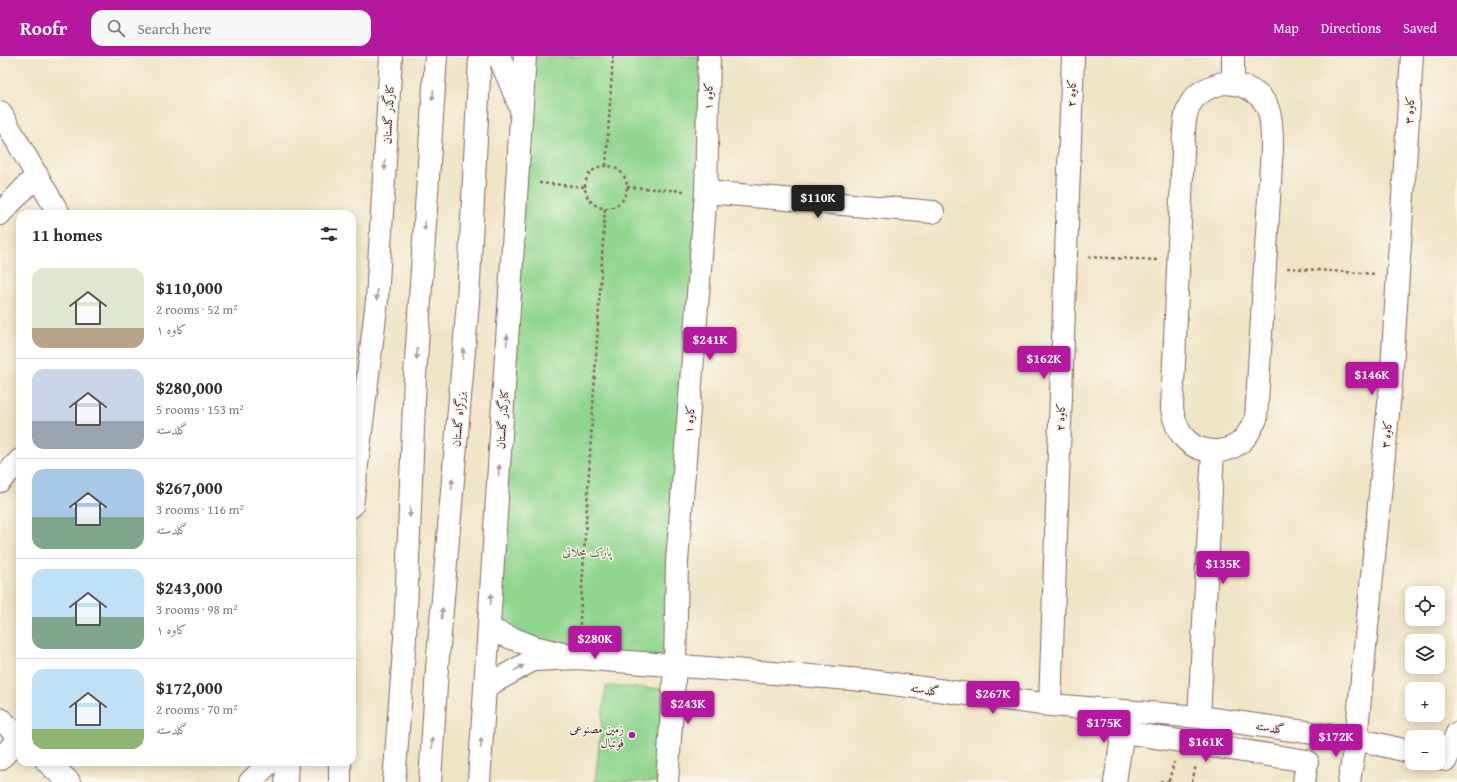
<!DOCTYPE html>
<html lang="en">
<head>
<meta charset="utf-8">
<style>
  body { margin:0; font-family:"Gentium Book Plus",Amiri,serif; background:#f7f7f7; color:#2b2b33; height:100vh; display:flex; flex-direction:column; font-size:15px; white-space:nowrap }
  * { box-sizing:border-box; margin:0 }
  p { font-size:13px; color:#7c7c81 }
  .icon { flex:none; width:22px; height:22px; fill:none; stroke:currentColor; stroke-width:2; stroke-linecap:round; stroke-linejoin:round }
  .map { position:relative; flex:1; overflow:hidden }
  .panel { position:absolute; left:16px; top:154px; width:340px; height:556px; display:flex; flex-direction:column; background:#fff; border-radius:12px; box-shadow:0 2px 10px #0003 }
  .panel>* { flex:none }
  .fabs { position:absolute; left:1405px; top:530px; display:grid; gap:8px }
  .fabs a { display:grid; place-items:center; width:40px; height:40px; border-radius:8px; background:#fff; box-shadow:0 2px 10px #0003; font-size:20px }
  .price { position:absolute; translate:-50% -34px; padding:0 9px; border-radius:4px; background:#b5179e; color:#fff; font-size:13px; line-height:26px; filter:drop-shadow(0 1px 2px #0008) }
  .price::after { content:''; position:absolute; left:50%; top:24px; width:12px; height:9px; margin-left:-6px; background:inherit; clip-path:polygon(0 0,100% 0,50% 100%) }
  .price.current { background:#222; color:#fff }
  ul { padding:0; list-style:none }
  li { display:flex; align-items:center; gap:12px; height:100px; padding:0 16px }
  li+li { border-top:1px solid #e1e1e2 }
  li span { display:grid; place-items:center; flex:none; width:112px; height:80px; border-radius:12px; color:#555 }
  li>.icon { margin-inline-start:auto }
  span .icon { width:48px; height:48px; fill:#fffc; stroke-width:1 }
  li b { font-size:17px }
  h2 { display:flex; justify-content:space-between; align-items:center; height:48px; padding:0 16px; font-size:17px }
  header { display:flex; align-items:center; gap:24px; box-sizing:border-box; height:56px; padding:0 20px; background:#b5179e; color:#fff }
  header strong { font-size:19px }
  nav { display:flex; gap:22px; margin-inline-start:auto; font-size:14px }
  .search { width:280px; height:36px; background:#f7f7f7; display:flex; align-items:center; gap:10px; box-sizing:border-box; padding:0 14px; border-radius:12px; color:#7c7c81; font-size:15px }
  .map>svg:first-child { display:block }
</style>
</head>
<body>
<header>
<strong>Roofr</strong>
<div class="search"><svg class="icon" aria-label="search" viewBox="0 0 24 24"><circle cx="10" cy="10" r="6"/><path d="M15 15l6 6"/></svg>Search here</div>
<nav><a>Map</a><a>Directions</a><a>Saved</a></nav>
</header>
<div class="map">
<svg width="1457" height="726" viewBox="0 0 1457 726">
  <rect width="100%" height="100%" fill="#fbf7ec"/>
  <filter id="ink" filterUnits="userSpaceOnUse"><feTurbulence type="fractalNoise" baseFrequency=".025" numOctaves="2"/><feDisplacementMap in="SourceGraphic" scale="8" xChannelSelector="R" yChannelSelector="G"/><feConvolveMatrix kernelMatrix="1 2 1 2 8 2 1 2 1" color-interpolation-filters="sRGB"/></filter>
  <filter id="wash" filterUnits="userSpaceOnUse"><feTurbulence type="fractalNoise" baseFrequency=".012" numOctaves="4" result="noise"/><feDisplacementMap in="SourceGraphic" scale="16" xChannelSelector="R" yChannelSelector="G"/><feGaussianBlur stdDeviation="0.9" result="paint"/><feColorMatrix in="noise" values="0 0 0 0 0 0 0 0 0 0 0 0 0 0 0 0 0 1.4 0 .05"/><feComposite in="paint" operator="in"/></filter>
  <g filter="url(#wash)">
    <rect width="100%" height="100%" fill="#f0e4c6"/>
    <path fill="#90d68f" stroke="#6d7a5d" d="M524,0H706L675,610L489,573Z
      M606,630L668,633L657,726H595Z"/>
  </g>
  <g filter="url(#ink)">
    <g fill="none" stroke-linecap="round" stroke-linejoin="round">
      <g stroke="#846461" stroke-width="24">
        <path id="minor" d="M1233,0V27
          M1223,27C1243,27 1266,37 1270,60C1272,70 1272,81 1272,91L1256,363C1251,372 1247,382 1238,388C1221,400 1194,396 1182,379C1176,371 1174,363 1172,353L1183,96C1185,61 1181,38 1223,27Z
          M0,56L59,158
          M706,136L933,156
          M0,158L37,119
          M0,425L20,404
          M352,450L377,244L391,0
          M578,602L863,624L1050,649L1199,661L1356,683L1412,696
          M485,631L533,604L578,602L534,591L489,573
          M1050,649L1073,0
          M1199,661L1213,395
          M0,663L20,681
          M1123,676L1307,705L1304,726
          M0,703L20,682
          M1446,704L1457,677
          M47,706L69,726
          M250,726L270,706
          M340,726V706
          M479,726L525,0
          M667,726L675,610L677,506L706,136L709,0
          M1115,726L1125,662
          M1349,726L1356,683L1391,327L1412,0"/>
      </g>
      <g stroke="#846461" stroke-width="24">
        <path id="major" d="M286,726L287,706"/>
      </g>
      <g stroke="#846461" stroke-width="24">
        <path id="highway" d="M499,0L521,53
          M394,726L405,582L415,320L436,0
          M430,726L437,613L468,246L480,0"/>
      </g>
      <path stroke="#846461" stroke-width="2.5" stroke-dasharray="3 3" stroke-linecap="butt" d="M606,110L613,0
        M585 131a21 21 0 1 1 42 0a21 21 0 1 1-42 0Z
        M539,127L585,131
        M627,131L684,135
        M1088,201L1157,204
        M1287,212L1376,218
        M579,581L605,152
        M1169,725L1174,706
        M1160,726L1162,725L1172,726
        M1192,726L1196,709"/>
      <use href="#minor" stroke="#fff" stroke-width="22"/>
      <use href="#major" stroke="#fff" stroke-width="22"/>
      <use href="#highway" stroke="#fff" stroke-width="22"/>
    </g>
    <defs><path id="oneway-solid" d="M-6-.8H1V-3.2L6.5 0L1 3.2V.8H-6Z"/></defs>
    <g fill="#ae9aa0">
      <use href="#oneway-solid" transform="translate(433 39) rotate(94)"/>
      <use href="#oneway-solid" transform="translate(385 109) rotate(93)"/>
      <use href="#oneway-solid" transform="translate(425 169) rotate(94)"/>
      <use href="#oneway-solid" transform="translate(377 239) rotate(94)"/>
      <use href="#oneway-solid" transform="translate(507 284) rotate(-86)"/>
      <use href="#oneway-solid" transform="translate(417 298) rotate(94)"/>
      <use href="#oneway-solid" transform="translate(463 298) rotate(-85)"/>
      <use href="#oneway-solid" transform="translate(499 414) rotate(-86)"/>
      <use href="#oneway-solid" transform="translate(452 428) rotate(-85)"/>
      <use href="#oneway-solid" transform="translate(410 456) rotate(92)"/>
      <use href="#oneway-solid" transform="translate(491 543) rotate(-86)"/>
      <use href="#oneway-solid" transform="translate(442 557) rotate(-85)"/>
      <use href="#oneway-solid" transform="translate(519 612) rotate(-29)"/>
      <use href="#oneway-solid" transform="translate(432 687) rotate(-87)"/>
      <use href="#oneway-solid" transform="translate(481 687) rotate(-86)"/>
    </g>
  </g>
  <circle fill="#b5179e" stroke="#fbf7ec" stroke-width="1.5" cx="632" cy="679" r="4"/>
  <g text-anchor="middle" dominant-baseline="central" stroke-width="3" stroke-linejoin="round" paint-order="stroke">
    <g font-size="12" fill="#4a1f2b" stroke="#fbf7ec">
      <text transform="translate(1071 37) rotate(-88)">کاوه ۲</text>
      <text transform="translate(708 40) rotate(-89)">کاوه ۱</text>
      <text transform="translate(1409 54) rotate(-86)">کاوه ۳</text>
      <text transform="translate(388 58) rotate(-87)">کنارگذر گلستان</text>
      <text transform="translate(1060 361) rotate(-88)">کاوه ۲</text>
      <text transform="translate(458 363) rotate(-85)">بزرگراه گلستان</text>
      <text transform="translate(502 363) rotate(-86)">کنارگذر گلستان</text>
      <text transform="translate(689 363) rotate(-85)">کاوه ۱</text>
      <text transform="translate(1386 378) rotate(-84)">کاوه ۳</text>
      <text transform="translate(925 633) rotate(8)">گلدسته</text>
      <text transform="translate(1270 671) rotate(8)">گلدسته</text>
    </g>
    <g font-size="12" fill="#5f5649" stroke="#fbf7ec">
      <text x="587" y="495">پارک محلاتی</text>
    </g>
    <g font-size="12" fill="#4a1f2b" stroke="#fbf7ec" text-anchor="end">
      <text x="624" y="672">زمین مصنوعی<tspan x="624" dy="14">فوتبال</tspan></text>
    </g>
  </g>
</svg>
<div class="fabs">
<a><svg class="icon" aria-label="locate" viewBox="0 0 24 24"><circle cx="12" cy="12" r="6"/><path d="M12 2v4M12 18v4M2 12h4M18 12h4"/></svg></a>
<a><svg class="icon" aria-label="layers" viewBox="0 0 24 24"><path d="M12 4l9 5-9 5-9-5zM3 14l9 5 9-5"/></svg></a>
<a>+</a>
<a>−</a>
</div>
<b class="price current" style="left:818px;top:163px">$110K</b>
<b class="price" style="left:710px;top:305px">$241K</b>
<b class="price" style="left:1044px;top:324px">$162K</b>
<b class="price" style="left:1372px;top:340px">$146K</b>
<b class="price" style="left:1223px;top:529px">$135K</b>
<b class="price" style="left:595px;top:604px">$280K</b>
<b class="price" style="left:993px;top:659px">$267K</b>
<b class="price" style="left:688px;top:669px">$243K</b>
<b class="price" style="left:1104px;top:688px">$175K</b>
<b class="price" style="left:1336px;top:702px">$172K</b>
<b class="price" style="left:1206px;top:707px">$161K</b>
<section class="panel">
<h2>11 homes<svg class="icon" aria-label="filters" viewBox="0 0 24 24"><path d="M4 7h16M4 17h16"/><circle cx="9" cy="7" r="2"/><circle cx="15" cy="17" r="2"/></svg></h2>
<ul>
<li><span style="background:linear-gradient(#dfe7d0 75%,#b9a48a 0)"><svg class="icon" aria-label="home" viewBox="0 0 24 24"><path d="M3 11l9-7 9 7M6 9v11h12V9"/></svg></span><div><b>$110,000</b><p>2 rooms · 52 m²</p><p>کاوه ۱</p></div></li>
<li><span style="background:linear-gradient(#c9d6e8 65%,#9aa5b1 0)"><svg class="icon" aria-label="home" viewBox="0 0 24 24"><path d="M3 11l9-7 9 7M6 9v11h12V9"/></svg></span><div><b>$280,000</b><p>5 rooms · 153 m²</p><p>گلدسته</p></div></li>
<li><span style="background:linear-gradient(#a9c7e8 60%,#7fa58c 0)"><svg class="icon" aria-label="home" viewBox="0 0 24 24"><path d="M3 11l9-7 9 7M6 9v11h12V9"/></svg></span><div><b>$267,000</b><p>3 rooms · 116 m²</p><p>گلدسته</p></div></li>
<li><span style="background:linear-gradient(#bfe0f5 60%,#7fa58c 0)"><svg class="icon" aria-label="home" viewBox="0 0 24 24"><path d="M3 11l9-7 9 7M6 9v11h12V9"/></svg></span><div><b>$243,000</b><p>3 rooms · 98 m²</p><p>کاوه ۱</p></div></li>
<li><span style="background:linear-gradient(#bfe0f5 75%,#8fb573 0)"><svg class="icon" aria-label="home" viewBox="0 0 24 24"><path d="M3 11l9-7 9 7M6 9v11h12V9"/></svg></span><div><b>$172,000</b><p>2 rooms · 70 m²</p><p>گلدسته</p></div></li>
</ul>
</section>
</div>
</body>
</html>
